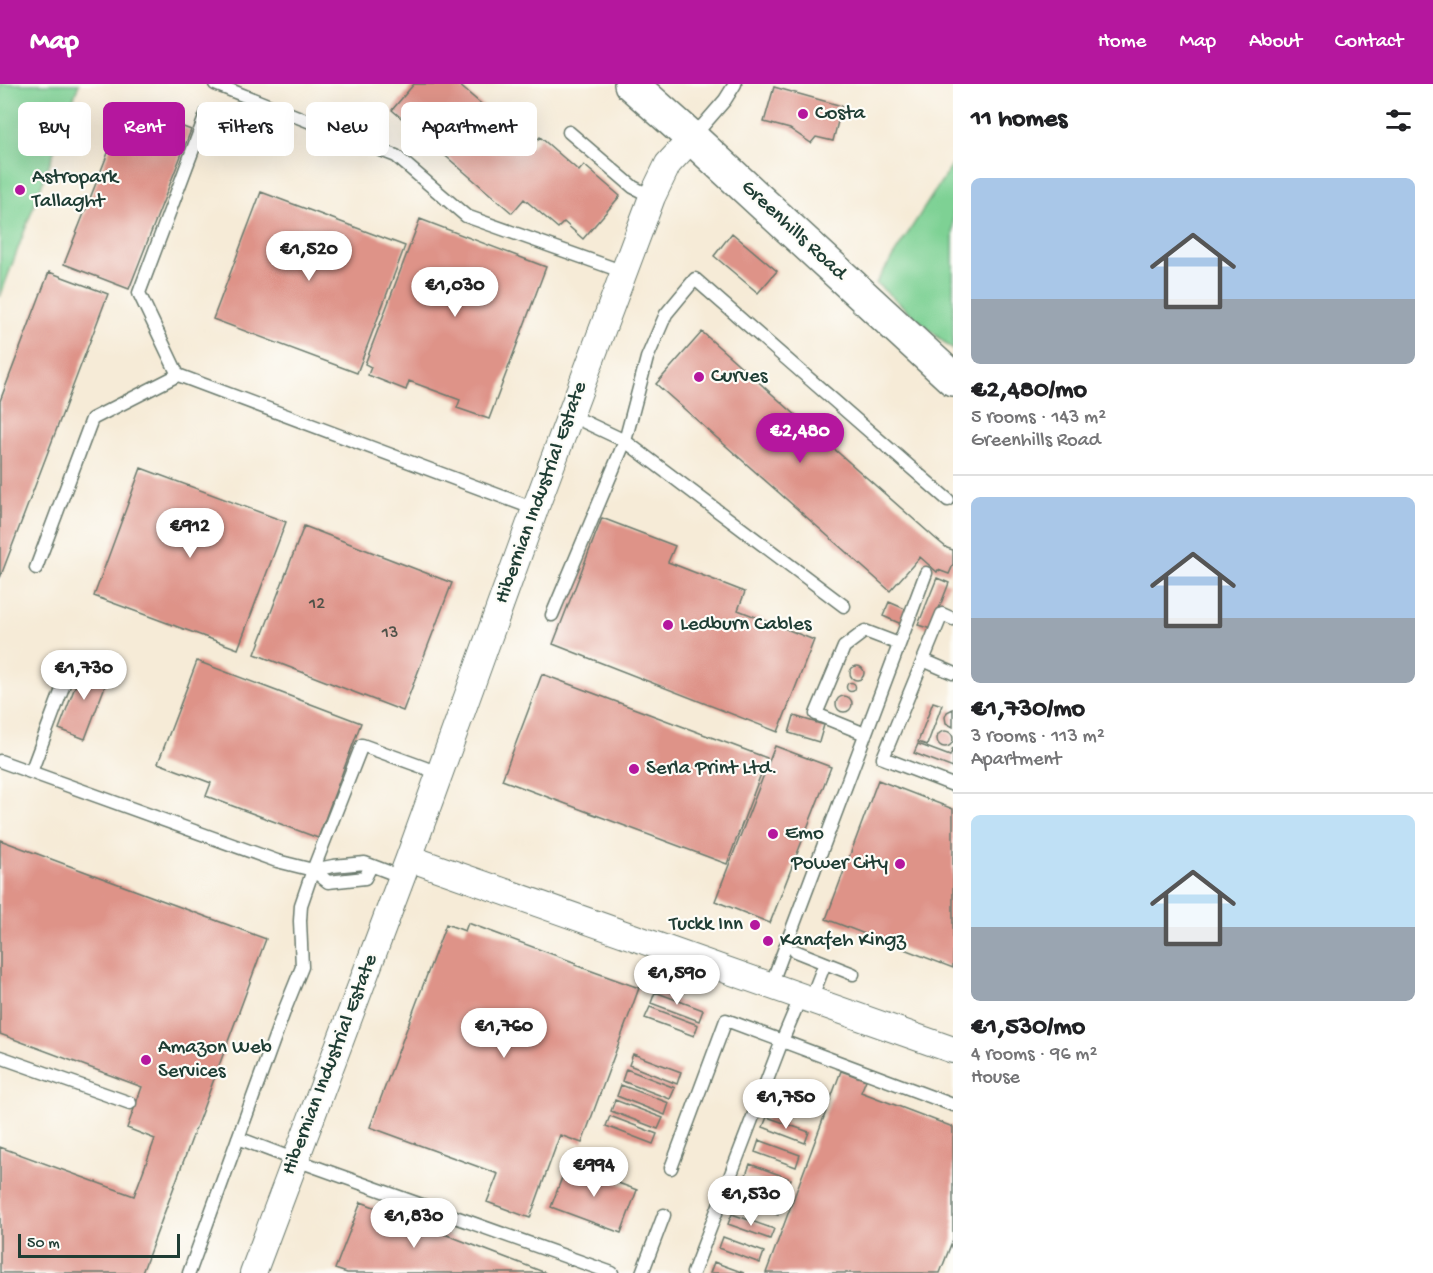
<!DOCTYPE html>
<html lang="en">
<head>
<meta charset="utf-8">
<style>
  body { margin:0; font-family:"Gochi Hand",sans-serif; background:#f2f2f2; color:#202124; height:100vh; display:flex; flex-direction:column; font-size:22px; white-space:nowrap }
  * { box-sizing:border-box; margin:0 }
  p { font-size:20px; color:#757577 }
  .icon { flex:none; width:33px; height:33px; fill:none; stroke:currentColor; stroke-width:2; stroke-linecap:round; stroke-linejoin:round }
  .map { position:relative; flex:1; overflow:hidden }
  .details { display:flex; flex-direction:column; background:#fff; width:480px }
  .details>* { flex:none }
  .hud { position:absolute; left:18px; top:18px; width:570px; height:54px; display:flex; gap:12px }
  .scale { position:absolute; left:18px; bottom:15px; width:162px; box-sizing:border-box; padding-left:6px; border:3px solid #1f3d34; border-top:0; font-size:16px; line-height:21px; white-space:nowrap; color:#1f3d34; -webkit-text-stroke:4px #fdfcf7; paint-order:stroke }
  .price { position:absolute; translate:-50% -51px; padding:0 14px; border-radius:21px; background:#fff; color:#222; font-size:20px; line-height:39px; filter:drop-shadow(0 2px 3px #0008) }
  .price::after { content:''; position:absolute; left:50%; top:36px; width:18px; height:14px; margin-left:-9px; background:inherit; clip-path:polygon(0 0,100% 0,50% 100%) }
  .price.on { background:#b5179e; color:#fff }
  ul { padding:0; list-style:none }
  li { display:grid; align-content:center; gap:12px; height:318px; padding:0 18px }
  li+li { border-top:2px solid #e0e0e0 }
  li span { display:grid; place-items:center; height:186px; border-radius:9px; color:#555 }
  li>.icon { margin-inline-start:auto }
  span .icon { width:108px; height:108px; fill:#fffc; stroke-width:1 }
  li b { font-size:26px }
  h2 { display:flex; justify-content:space-between; align-items:center; height:72px; padding:0 18px; font-size:26px }
  .pill { padding:0 21px; border-radius:9px; background:#fff; box-shadow:0 6px 24px #0002; font-size:21px; line-height:54px }
  .pill.on { background:#b5179e; color:#fff }
  header { display:flex; align-items:center; gap:36px; box-sizing:border-box; height:84px; padding:0 30px; background:#b5179e; color:#fff }
  header strong { font-size:28px }
  nav { display:flex; gap:33px; margin-inline-start:auto; font-size:21px }
  main { display:flex; flex:1; min-height:0 }
  .map>svg:first-child { display:block }
</style>
</head>
<body>
<header>
<strong>Map</strong>
<nav><a>Home</a><a>Map</a><a>About</a><a>Contact</a></nav>
</header>
<main>
<div class="map">
<svg width="953" height="1189" viewBox="0 0 953 1189">
  <rect width="100%" height="100%" fill="#fdfcf7"/>
  <filter id="ink" filterUnits="userSpaceOnUse"><feTurbulence type="fractalNoise" baseFrequency=".0167" numOctaves="2"/><feDisplacementMap in="SourceGraphic" scale="12" xChannelSelector="R" yChannelSelector="G"/><feConvolveMatrix kernelMatrix="1 2 1 2 8 2 1 2 1" color-interpolation-filters="sRGB"/></filter>
  <filter id="wash" filterUnits="userSpaceOnUse"><feTurbulence type="fractalNoise" baseFrequency=".008" numOctaves="4" result="noise"/><feDisplacementMap in="SourceGraphic" scale="24" xChannelSelector="R" yChannelSelector="G"/><feGaussianBlur stdDeviation="1.35" result="paint"/><feColorMatrix in="noise" values="0 0 0 0 0 0 0 0 0 0 0 0 0 0 0 0 0 1.4 0 .05"/><feComposite in="paint" operator="in"/></filter>
  <g filter="url(#wash)">
    <rect width="100%" height="100%" fill="#f6ebd7"/>
    <path fill="#7ed194" stroke="#4e8764" stroke-width="1.5" d="M0,0H79L0,213Z
      M953,79V266L876,199Z"/>
    <g id="blocks">
      <path fill="#de9388" d="M414,0H458L531,63L540,53L579,87L584,81L620,112L583,155L564,138L558,144L524,115L512,129L392,26Z
        M774,3L842,22L833,57L816,53L811,59L790,45L764,38Z
        M127,21L191,46L129,205L64,180Z
        M261,108L405,162L357,289L213,235Z
        M420,135L546,183L489,335L457,324L460,316L409,297L406,306L368,291L371,283L365,280Z
        M732,149L777,187L758,209L714,172Z
        M49,188L108,210L0,494V317Z
        M702,248L936,455L947,464L953,466V481L949,490L938,486L937,488L920,473L890,507L656,300Z
        M141,384L286,438L238,565L94,512Z
        M602,434L675,462L668,478L745,508L738,526L814,556L778,648L553,560Z
        M304,442L452,499L403,627L255,570Z
        M937,494L949,499L931,545L918,541Z
        M889,518L912,528L906,542L883,532Z
        M197,577L361,639L318,754L206,712L211,699L158,679Z
        M84,579L110,589L85,655L59,645Z
        M850 589a7 7 0 1 1 14 0a7 7 0 1 1-14 0Z
        M542,590L767,674L727,780L502,696Z
        M846.5 603a4.5 4.5 0 1 1 9 0a4.5 4.5 0 1 1-9 0Z
        M836 620a8 8 0 1 1 16 0a8 8 0 1 1-16 0Z
        M933,618L942,621L927,661L918,658Z
        M953,625V643L946,639L945,633L947,628Z
        M794,632L824,641L819,658L789,649Z
        M937 655a8 8 0 1 1 16 0a8 8 0 1 1-16 0Z
        M918,660L950,672L953,664V684L914,669Z
        M775,662L831,683L770,839L715,817Z
        M878,696L953,725V884L826,835Z
        M0,756L266,855L142,1189H0V1063L134,1112L155,1055L127,1044L142,1003L0,950Z
        M468,839L576,879L575,881L639,904L582,1059L560,1051L530,1134L487,1118L498,1090L370,1043L446,840L465,847Z
        M655,908L703,926L699,937L651,919Z
        M650,923L698,941L694,952L645,934Z
        M633,970L681,988L677,1000L629,981Z
        M626,985L675,1004L670,1015L622,997Z
        M841,987L866,996L861,1008L953,1043V1155L940,1189H766Z
        M621,1001L669,1019L665,1031L617,1012Z
        M615,1016L663,1034L658,1045L611,1027Z
        M610,1032L657,1050L653,1060L606,1042Z
        M767,1033L809,1048L805,1059L763,1043Z
        M759,1056L800,1071L796,1083L755,1068Z
        M567,1080L637,1106L621,1149L551,1123Z
        M750,1080L791,1095L787,1106L746,1091Z
        M741,1105L783,1120L778,1131L737,1116Z
        M361,1118L546,1189H347L335,1185Z
        M732,1130L774,1145L770,1155L728,1140Z
        M723,1153L764,1168L760,1179L719,1164Z
        M714,1178L744,1189H710Z"/>
    </g>
  </g>
  <g filter="url(#ink)">
    <use href="#blocks" fill-opacity="0" stroke="#6a7a6d" stroke-width="1.5"/>
    <g fill="none" stroke-linecap="round" stroke-linejoin="round">
      <g stroke="#6a7a6d" stroke-width="15">
        <path id="service" d="M215,0L396,72L466,132L624,188
          M569,48L633,103L652,113
          M693,53L725,16L735,0
          M178,291L535,425
          M570,331L625,357L647,274L666,230L695,195L948,416
          M36,484L92,335L178,291L139,209L207,28
          M552,531L625,357L844,522
          M953,535L942,530L883,674L953,701
          M923,576L953,589
          M865,650L816,630L844,563L865,547L899,560
          M0,677L277,777L313,786L328,798L365,794L371,782
          M31,688L73,576
          M313,786L333,782L365,779L402,793
          M795,867L825,879
          M771,901L926,489
          M811,915L825,879L853,890
          M0,973L130,1019
          M238,1054L296,1076L612,1189
          M671,1084L726,936L953,1021
          M189,1189L285,925L302,883L300,837L301,821L313,786L362,661L439,689
          M642,1189L664,1131
          M693,1189L782,957L801,912"/>
      </g>
      <g stroke="#6a7a6d" stroke-width="28">
        <path id="minor" d="M409,774L953,966
          M253,1189L409,774L535,425L652,113L668,80L692,54"/>
      </g>
      <g stroke="#6a7a6d" stroke-width="36">
        <path id="secondary" d="M631,0L692,54L953,295"/>
      </g>
      <use href="#service" stroke="#fff" stroke-width="12"/>
      <use href="#minor" stroke="#fff" stroke-width="26"/>
      <use href="#secondary" stroke="#fff" stroke-width="33"/>
    </g>
  </g>
  <g fill="#b5179e" stroke="#fdfcf7" stroke-width="2">
    <circle cx="803" cy="30" r="6"/>
    <circle cx="20" cy="106" r="6"/>
    <circle cx="699" cy="293" r="6"/>
    <circle cx="668" cy="541" r="6"/>
    <circle cx="634" cy="685" r="6"/>
    <circle cx="773" cy="750" r="6"/>
    <circle cx="900" cy="780" r="6"/>
    <circle cx="755" cy="841" r="6"/>
    <circle cx="768" cy="857" r="6"/>
    <circle cx="146" cy="976" r="6"/>
  </g>
  <g text-anchor="middle" dominant-baseline="central" stroke-width="4.5" stroke-linejoin="round" paint-order="stroke">
    <g font-size="18" fill="#4f5249">
      <text x="317" y="520">12</text>
      <text x="390" y="549">13</text>
    </g>
    <g font-size="21" fill="#1f3d34" stroke="#fdfcf7" text-anchor="start">
      <text x="815" y="30">Costa</text>
      <text x="32" y="94">Astropark<tspan x="32" dy="24">Tallaght</tspan></text>
      <text x="711" y="293">Curves</text>
      <text x="680" y="541">Ledburn Cables</text>
      <text x="646" y="685">Serla Print Ltd.</text>
      <text x="785" y="750">Emo</text>
      <text x="888" y="780" text-anchor="end">Power City</text>
      <text x="743" y="841" text-anchor="end">Tuckk Inn</text>
      <text x="780" y="857">Kanafeh Kingz</text>
      <text x="158" y="964">Amazon Web<tspan x="158" dy="24">Services</tspan></text>
    </g>
    <g font-size="21" fill="#1f3d34" stroke="#fdfcf7">
      <text transform="translate(793 147) rotate(43)">Greenhills Road</text>
      <text transform="translate(542 409) rotate(-70)">Hibernian Industrial Estate</text>
      <text transform="translate(331 981) rotate(-69)">Hibernian Industrial Estate</text>
    </g>
  </g>
</svg>
<div class="scale">50 m</div>
<b class="price" style="left:309px;top:198px">€1,520</b>
<b class="price" style="left:455px;top:234px">€1,030</b>
<b class="price on" style="left:800px;top:380px">€2,480</b>
<b class="price" style="left:190px;top:475px">€912</b>
<b class="price" style="left:84px;top:617px">€1,730</b>
<b class="price" style="left:677px;top:922px">€1,590</b>
<b class="price" style="left:504px;top:975px">€1,760</b>
<b class="price" style="left:786px;top:1046px">€1,750</b>
<b class="price" style="left:594px;top:1114px">€994</b>
<b class="price" style="left:751px;top:1143px">€1,530</b>
<b class="price" style="left:414px;top:1165px">€1,830</b>
<div class="hud">
<a class="pill">Buy</a>
<a class="pill on">Rent</a>
<a class="pill">Filters</a>
<a class="pill">New</a>
<a class="pill">Apartment</a>
</div>
</div>
<section class="details">
<h2>11 homes<svg class="icon" aria-label="filters" viewBox="0 0 24 24"><path d="M4 7h16M4 17h16"/><circle cx="9" cy="7" r="2"/><circle cx="15" cy="17" r="2"/></svg></h2>
<ul>
<li><span style="background:linear-gradient(#a9c7e8 65%,#9aa5b1 0)"><svg class="icon" aria-label="home" viewBox="0 0 24 24"><path d="M3 11l9-7 9 7M6 9v11h12V9"/></svg></span><div><b>€2,480/mo</b><p>5 rooms · 143 m²</p><p>Greenhills Road</p></div></li>
<li><span style="background:linear-gradient(#a9c7e8 65%,#9aa5b1 0)"><svg class="icon" aria-label="home" viewBox="0 0 24 24"><path d="M3 11l9-7 9 7M6 9v11h12V9"/></svg></span><div><b>€1,730/mo</b><p>3 rooms · 113 m²</p><p>Apartment</p></div></li>
<li><span style="background:linear-gradient(#bfe0f5 60%,#9aa5b1 0)"><svg class="icon" aria-label="home" viewBox="0 0 24 24"><path d="M3 11l9-7 9 7M6 9v11h12V9"/></svg></span><div><b>€1,530/mo</b><p>4 rooms · 96 m²</p><p>House</p></div></li>
</ul>
</section>
</main>
</body>
</html>
